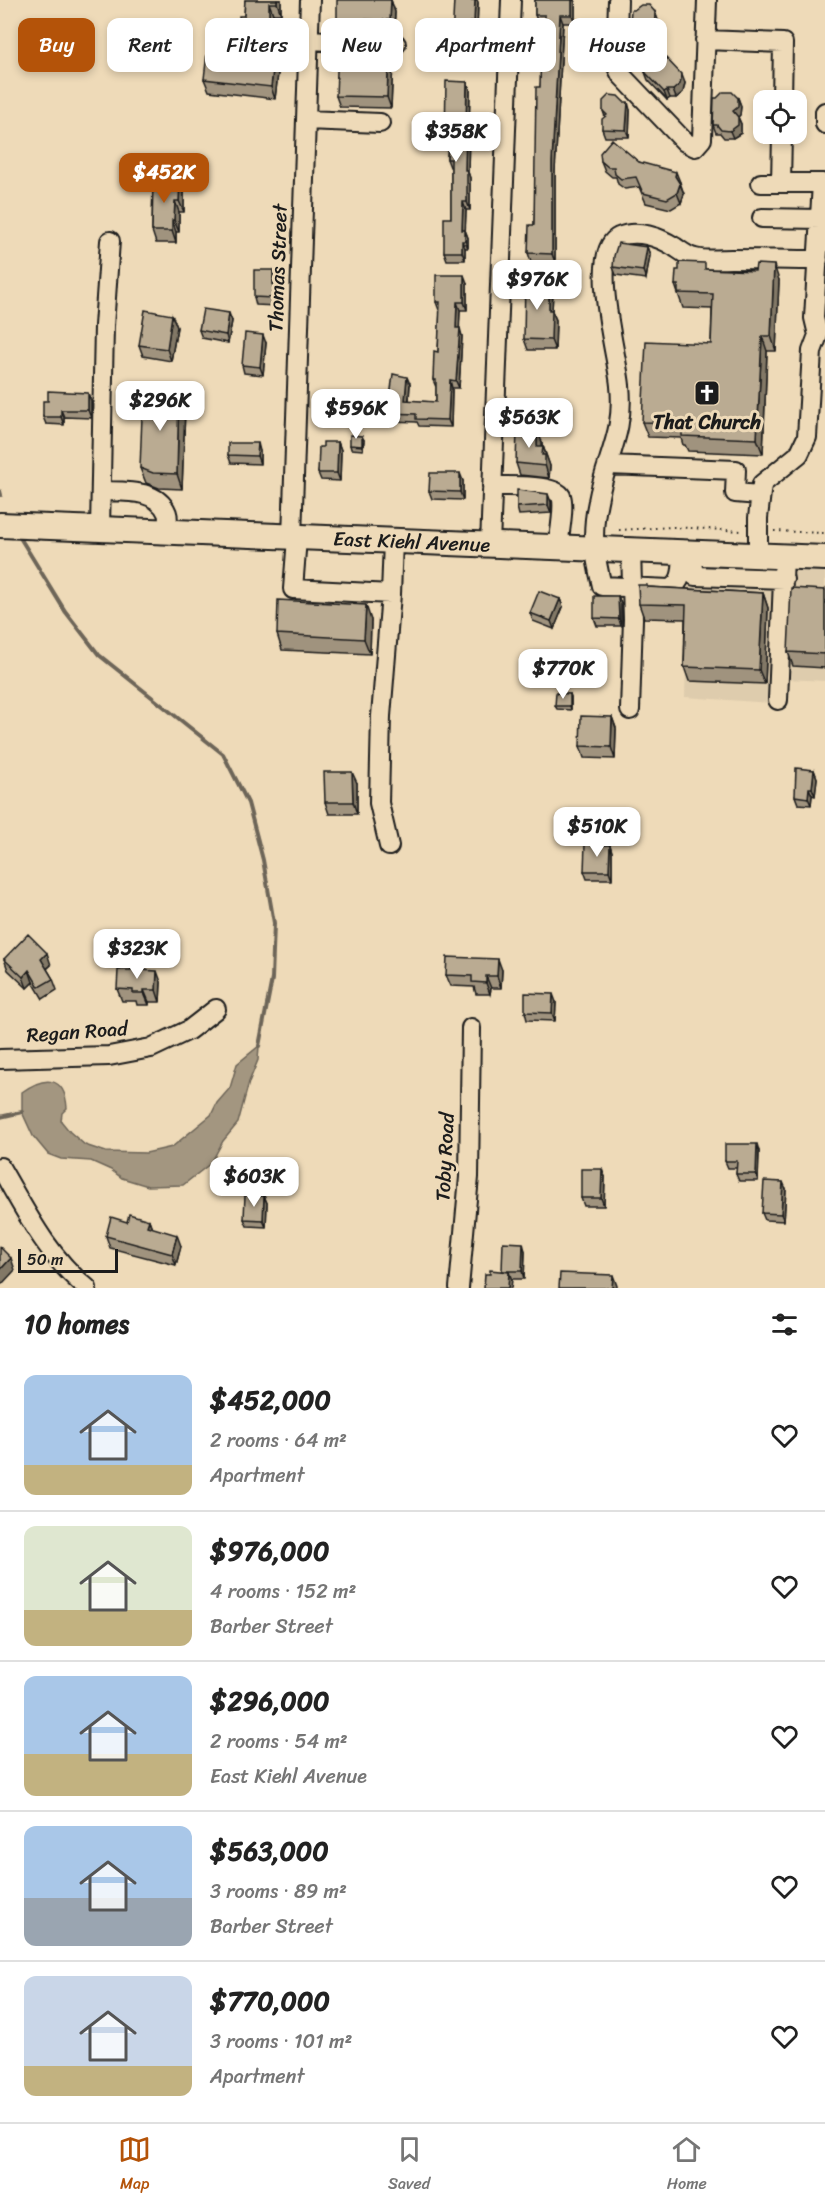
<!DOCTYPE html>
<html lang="en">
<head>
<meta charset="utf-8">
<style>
  body { margin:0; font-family:Sriracha,sans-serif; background:#f6f6f6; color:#222; height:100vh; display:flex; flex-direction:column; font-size:22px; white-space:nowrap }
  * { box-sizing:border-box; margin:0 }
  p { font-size:20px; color:#767676 }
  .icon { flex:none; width:33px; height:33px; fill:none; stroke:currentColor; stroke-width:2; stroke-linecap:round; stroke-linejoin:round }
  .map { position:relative; height:1288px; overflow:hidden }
  .sheet { display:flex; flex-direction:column; background:#fff; flex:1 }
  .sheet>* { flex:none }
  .top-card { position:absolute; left:18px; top:18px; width:789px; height:54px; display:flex; gap:12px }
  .controls { position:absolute; left:753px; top:90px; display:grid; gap:12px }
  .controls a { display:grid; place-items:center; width:54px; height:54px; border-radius:12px; background:#fff; box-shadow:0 3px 9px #0003; font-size:30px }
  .scale { position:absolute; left:18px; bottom:15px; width:100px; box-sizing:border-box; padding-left:6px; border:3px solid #1c1c1c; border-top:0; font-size:16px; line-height:21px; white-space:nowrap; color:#1c1c1c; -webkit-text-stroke:4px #eedab8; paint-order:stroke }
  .price { position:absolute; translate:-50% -51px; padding:0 14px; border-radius:12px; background:#fff; color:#222; font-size:20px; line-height:39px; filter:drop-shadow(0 2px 3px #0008) }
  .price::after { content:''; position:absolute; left:50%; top:36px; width:18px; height:14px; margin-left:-9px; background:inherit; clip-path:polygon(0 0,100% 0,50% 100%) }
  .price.selected { background:#b45309; color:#fff }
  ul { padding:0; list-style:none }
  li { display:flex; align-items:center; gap:18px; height:150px; padding:0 24px }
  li+li { border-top:2px solid #e0e0e0 }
  li span { display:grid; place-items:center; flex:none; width:168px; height:120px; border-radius:12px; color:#555 }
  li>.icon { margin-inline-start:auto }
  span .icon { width:72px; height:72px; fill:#fffc; stroke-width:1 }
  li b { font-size:26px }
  h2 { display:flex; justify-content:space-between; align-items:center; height:72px; padding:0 24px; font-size:26px }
  .chip { padding:0 21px; border-radius:12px; background:#fff; box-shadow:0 3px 9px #0003; font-size:21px; line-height:54px }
  .chip.selected { background:#b45309; color:#fff }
  .tab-bar { display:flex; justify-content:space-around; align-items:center; height:84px; border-top:2px solid #e0e0e0; background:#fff; font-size:16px; color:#767676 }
  .tab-bar a { display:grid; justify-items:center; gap:3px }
  .tab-bar .selected { color:#b45309 }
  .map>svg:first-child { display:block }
</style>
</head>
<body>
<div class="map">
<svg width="825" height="1288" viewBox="0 0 825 1288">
  <rect width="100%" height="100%" fill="#eedab8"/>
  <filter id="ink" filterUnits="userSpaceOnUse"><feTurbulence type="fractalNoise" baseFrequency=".0167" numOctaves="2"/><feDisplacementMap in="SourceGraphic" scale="12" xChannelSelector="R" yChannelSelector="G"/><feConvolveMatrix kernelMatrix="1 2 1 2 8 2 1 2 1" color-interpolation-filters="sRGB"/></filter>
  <g filter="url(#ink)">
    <path fill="#deccad" d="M689,553L825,558V681L787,679L786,704L685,697Z"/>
    <path fill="#a39680" stroke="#6d6558" stroke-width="1.5" d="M259,1046L258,1060L249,1082L238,1123L223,1141L211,1163L183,1185L148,1186L122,1178L111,1170L91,1161L61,1159L48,1154L33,1136L22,1112V1092C44,1076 65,1075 67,1108L62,1113L61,1121L70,1132L85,1145L106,1152L146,1153L172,1147L211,1115L217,1103L230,1088L237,1064Z"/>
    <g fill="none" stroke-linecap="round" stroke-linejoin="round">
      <path stroke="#6d6558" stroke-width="4" d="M0,491L1,495
        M19,536L65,611L99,655L223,754L248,803L263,860L274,923L272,979L259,1046
        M0,1117L22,1112"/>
      <g stroke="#1c1c1c" stroke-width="22">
        <path id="minor" d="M618,0L616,65L621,75L685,142L695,147L702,139L707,0
          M308,40L396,44
          M705,40L783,43L782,100
          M825,112V124
          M306,120L380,123
          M781,183L782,134
          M762,218L820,219
          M608,465L736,470L735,493L759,495
          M492,486C506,486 555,484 561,496C565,506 559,536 558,547
          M101,491C123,492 157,488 167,513C169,518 167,526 167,532
          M100,529L104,326L110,241
          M292,537L310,0
          M297,538L293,589L391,594L393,541
          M490,545L511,0
          M683,552C682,567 684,581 670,589L602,586C594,553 591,534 598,501C606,457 625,433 620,386C618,357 587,252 619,237C637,229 659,237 675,247C681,251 688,257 695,258C706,261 720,259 731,259C760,259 789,260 818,260
          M689,553L695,576L784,579
          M758,555V518L762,484L799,454L807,437L812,351L818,335L814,318L822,183H761
          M778,700L784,556
          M630,710L633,619L631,550
          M389,846L379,803L381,716L391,594
          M0,1059L109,1056L151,1048L189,1030L216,1009
          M0,1167C25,1210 48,1257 87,1288
          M459,1288L469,1177L471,1028"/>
      </g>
      <g stroke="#1c1c1c" stroke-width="28">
        <g id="major">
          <path id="s1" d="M0,525L825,558"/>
        </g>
      </g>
      <path stroke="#1c1c1c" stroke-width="2" stroke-dasharray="1.5 4.5" stroke-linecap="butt" d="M619,530L673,527L742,531
        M774,531L825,533"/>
      <use href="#minor" stroke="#eedab8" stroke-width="18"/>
      <use href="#major" stroke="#eedab8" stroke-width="24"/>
    </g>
    <path fill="#a0937e" stroke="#1c1c1c" stroke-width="1.5" d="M245,0H281V14H273V40L243,39L239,28L244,16Z
      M391,0L395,12L394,32L341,30L337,19Z
      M535,0H574L575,3V23H563L555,171V262H531L528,253L534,225L540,87L546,41V23H538L535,15Z
      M478,2L477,30H473L472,68H453L451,60Z
      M655,12L658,20L656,46L649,52L640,51L636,46H632L629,38Z
      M389,49L393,60L391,108L340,107L336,96Z
      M274,61L278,73L275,99L209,91L204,79Z
      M645,72L685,83L683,92L676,98H670L667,100L648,80Z
      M467,82L470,90L468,172L470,178V210H466L465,230L468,238V248H465V260H447L444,252L451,218V167H450L447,159L448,144L445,138Z
      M738,98L741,106L740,115L738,117L741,124V133L733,138H724L720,133H716L713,125Z
      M630,110L629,137H605L602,129L605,117L603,111Z
      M601,161L639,162L680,182L684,194L681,203L671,209L646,203L639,187L625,189L618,184L616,177H612L605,171Z
      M153,181L184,192V212H179V232H176V243H156L152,231Z
      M647,247L650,255L646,279L616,275L613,267Z
      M707,269L779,280L776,351H767L763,454L688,451L685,445H683L681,438L648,437L642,422L711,344L712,309L683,308L675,285Z
      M273,270L276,278V306L256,305L254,297Z
      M549,281L553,291L552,311L556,320L555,350H528L524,339Z
      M467,283V310H460L459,328L462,336L459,388H452L451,427L419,426L417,422L391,421L388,413L410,384L409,401L436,402V387L433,380L438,352L440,310H439L436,302Z
      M172,315L177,327L171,361L143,356L139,345Z
      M232,321L228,343L202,338L199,330Z
      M266,343L263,375L244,373L242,365Z
      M48,401H91V418L64,417V425L46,424L43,417Z
      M185,408L182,489L159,488L146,483L140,468Z
      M364,440L363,450L351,449L350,445Z
      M338,442L341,450L340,481L321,480L318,473L323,447Z
      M542,442V446H543L550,466L549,478L520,475L516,463Z
      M260,451V464L231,463L228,455Z
      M463,481V500L432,499L429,491Z
      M551,502V513L519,515L517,507Z
      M647,587L763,593L768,608L765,684L689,681L684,667L685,619L644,618L639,604Z
      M825,590V668L793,666L788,652Z
      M618,596L621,604V626H597L594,618Z
      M560,599L563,607L554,629L533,621L530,613Z
      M371,620L370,654L282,650L277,634Z
      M537,665L560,671L552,682L540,673Z
      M570,694L571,697V710L557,709L555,706Z
      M612,717L616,728L615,759L584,758L580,746Z
      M814,770L817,778L815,796L812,795L811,805L798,804L795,796Z
      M357,783V814H329L325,802Z
      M610,845L612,852V879H587L584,871Z
      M4,959L51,965L47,969L53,979L57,990L43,999L33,982L27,988L8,970Z
      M142,970L161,982L160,1002H149V1005H137L136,1001H122L117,989Z
      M502,970L501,988H491L490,994H476L474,987L451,986L446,975Z
      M556,1002L555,1021L527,1020L525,1012Z
      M759,1151L758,1181H739L736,1174L737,1168H728L725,1161Z
      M605,1177L604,1206H584L581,1198Z
      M786,1189L784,1221L765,1220L762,1213Z
      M264,1196L267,1203L266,1227L247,1226L244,1219Z
      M149,1220L152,1228L181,1246L176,1265L110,1248L106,1236L127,1222Z
      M525,1251L524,1279H512V1280L490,1274L502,1271Z"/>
    <path fill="#827866" stroke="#1c1c1c" stroke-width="1.5" d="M277,0H281V14L277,3Z
      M391,0L395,12L394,32L390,20Z
      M475,0H477L478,2L477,30L474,22Z
      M572,0H574L575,3V23L572,15Z
      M269,3L273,14V40L269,28Z
      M655,12L658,20L656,46L649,52L646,44Z
      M560,15L563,23L555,171V262L552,254V162Z
      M470,22L473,30L472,68L469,60Z
      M389,49L393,60L391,108L387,97Z
      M274,61L278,73L275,99L271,87Z
      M682,75L685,83L683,92L676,98L673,90Z
      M467,82L470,90L468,172L470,178V210L467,202L465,170Z
      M667,90L670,98L667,100L664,92Z
      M738,98L741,106L740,115L738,117L741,124V133L733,138L730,131L733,111Z
      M628,102L630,110L629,137L626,130Z
      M676,172L680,182L679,186L675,176Z
      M180,181L184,192V212L179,201Z
      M680,184L684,194L681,203L677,193Z
      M175,201L179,212V232L174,220Z
      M463,202L466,210L465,238L462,230Z
      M172,220L176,232V243L172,231Z
      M465,230L468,238V248L465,241Z
      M462,241L465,248V260L462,252Z
      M647,247L650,255L646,279L643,271Z
      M774,265L779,280L776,351L771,336Z
      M273,270L276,278V306L273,298Z
      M464,275L467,283V310L464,302Z
      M549,281L553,291L552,311L556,320L555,350L551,340L549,310Z
      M457,302L460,310L459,336L456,328Z
      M229,313L232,321L228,343L226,335Z
      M172,315L177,327L171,361L167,349Z
      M460,328L462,336L459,388L456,381Z
      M263,335L266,343L263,375L260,367Z
      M762,336L767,351L763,454L757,439Z
      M407,377L410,384L408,408L405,400Z
      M450,380L452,388L451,427L448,420Z
      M88,393L91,401V418L88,410Z
      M179,393L185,408L182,489L177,474Z
      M61,410L64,417V425L61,417Z
      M537,430L542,442V457L537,446Z
      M362,436L364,440L363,450L362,446Z
      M338,442L341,450L340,481L337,473Z
      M258,443L260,451V464L257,456Z
      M543,446L550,466L549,478L542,455Z
      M460,473L463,481V500L460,492Z
      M548,494L551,502V513L548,505Z
      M763,593L768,608L765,684L759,670Z
      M618,596L621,604V626L619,619Z
      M560,599L563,607L554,629L551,621Z
      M366,605L371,620L370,654L364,639Z
      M557,663L560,671L552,682L549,674Z
      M570,694L571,697V710L570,706Z
      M612,717L616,728L615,759L611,747Z
      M814,770L817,778L815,796L812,788Z
      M352,772L357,783V814L353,802Z
      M809,788L812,795L811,805L808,798Z
      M610,845L612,852V879L609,871Z
      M47,953L51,965L45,970L41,959Z
      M498,959L502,970L501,988L497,976Z
      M29,970L33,982L27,988L23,977Z
      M157,971L161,982L160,1002L156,990Z
      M486,976L491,988L490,994L486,983Z
      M144,990L149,1002V1005L144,993Z
      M553,994L556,1002L555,1021L552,1013Z
      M757,1144L759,1151L758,1181L756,1174Z
      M602,1169L605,1177L604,1206L601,1198Z
      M783,1182L786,1189L784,1221L781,1214Z
      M264,1196L267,1203L266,1227L263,1220Z
      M149,1220L153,1231L147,1226Z
      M177,1235L181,1246L176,1265L172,1254Z
      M523,1243L525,1251L524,1279L522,1271Z
      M11,1258L15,1270L2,1284L0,1280V1270Z
      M509,1272L512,1280L511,1288H508Z
      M613,1275L617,1286V1288H612Z"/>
    <path fill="#baab92" stroke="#1c1c1c" stroke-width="1.5" d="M245,0H277V3H269V28H239V16H244Z
      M337,0H391L390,20L337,19Z
      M454,0H475L474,22H470L469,60H451Z
      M535,0H572V15H560L552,162V254L528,253L529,225H534L536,87H540L541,41H546L545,15H535Z
      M641,5H649L655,12L654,39L646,44L637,43L633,38H629L631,10H634Z
      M338,47L389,49L387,97L336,96Z
      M207,53L274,61L271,87L204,79Z
      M655,55L664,56L682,75L680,84L673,90H667L664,92L645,72L648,69V61Z
      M446,81L467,82L465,170H467V202H463L462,230H465V241H462V252H444V218H451V159H447L448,138H445Z
      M723,92H732L738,98V107L733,111L738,117V125L730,131L721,130L717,125H713L714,98H717Z
      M609,95L618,96L624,102H628L626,130L602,129V119L607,115L603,111V101Z
      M612,139L639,162L676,172L675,176L680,184L677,193L667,199L643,193L636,177L621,179L615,174L614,167H608L601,161L600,153Z
      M153,181H180L179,201H175L174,220H172V231H152Z
      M618,243L647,247L643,271L613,267L614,256Z
      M679,262L705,263V269L755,271L756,264L774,265L771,336H762L757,439L682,436V430H678V423L642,422L646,341L711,344L713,294L678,293V285H675L676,270H679Z
      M254,270H273V298L254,297Z
      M436,275H464V302H457L456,328H460L456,381L450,380L448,420L416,419V414L388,413L393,374L407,377L405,400L436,402V380H433L434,351L438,352L440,302H436Z
      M525,280L549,281V310H552L551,340L524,339Z
      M203,309L229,313L226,335L199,330Z
      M145,310L172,315L167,349L139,345Z
      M245,333L263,335L260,367L242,365Z
      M48,391L88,393V410H61V417H43V401H48Z
      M143,391L179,393L177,474L153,473L140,468Z
      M517,430H537V446H543L542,455H545V466L516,463Z
      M350,435L362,436V446L350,445Z
      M323,442H338L337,473H318L319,447H323Z
      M228,443H258L257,456L228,455Z
      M430,473H460V492L429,491Z
      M517,490L548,494V505L517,507Z
      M638,585H647V587L763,593L759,670L684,667L686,605L639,604Z
      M791,588L825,590V654L788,652Z
      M539,591L560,599L551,621L530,613Z
      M594,596H618L619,619L594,618Z
      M278,600L366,605L364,639L277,634Z
      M546,654L557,663L549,674L537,665Z
      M556,693L570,694V706H555Z
      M581,716L612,717L611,747L580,746Z
      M796,768L814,770L812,788H809L808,798L795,796Z
      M324,772H352L353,802H325Z
      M585,844L610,845L609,871H584Z
      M28,934L47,953L41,959L53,979L39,987L29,970L23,977L4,959Z
      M447,957L498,959L497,976H486V983L472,982V976L446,975Z
      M131,968H141V970L157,971L156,990H144V993H133V990L117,989L118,970H131Z
      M525,993L553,994L552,1013L525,1012Z
      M725,1144H757L756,1174H736L737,1161H725Z
      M581,1169H602L601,1198H581Z
      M764,1181L783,1182L781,1214L762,1213Z
      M245,1195L264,1196L263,1220L244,1219Z
      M129,1214L149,1220L147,1226L177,1235L172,1254L106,1236L111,1217L127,1222Z
      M503,1242L523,1243L522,1271H502Z
      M0,1247L11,1258L0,1270Z
      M490,1270L509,1272L508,1288H484L485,1274H490Z
      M560,1273L613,1275L612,1288H559Z"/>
  </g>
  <defs>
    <g id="church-square" transform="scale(1.35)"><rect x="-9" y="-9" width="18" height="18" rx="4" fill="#1c1c1c" stroke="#eedab8"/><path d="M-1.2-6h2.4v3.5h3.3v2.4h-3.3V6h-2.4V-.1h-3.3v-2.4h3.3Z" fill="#fff"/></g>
  </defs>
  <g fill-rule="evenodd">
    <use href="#church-square" x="707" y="393"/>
  </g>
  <g text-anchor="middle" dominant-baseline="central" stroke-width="6" stroke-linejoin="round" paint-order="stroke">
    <g font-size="20" fill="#1c1c1c" stroke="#eedab8">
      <text transform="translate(278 268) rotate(-88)">Thomas Street</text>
      <text stroke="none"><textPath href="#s1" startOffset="412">East Kiehl Avenue</textPath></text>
      <text transform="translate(77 1032) rotate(-4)">Regan Road</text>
      <text transform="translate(445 1157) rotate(-87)">Toby Road</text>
    </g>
    <g font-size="20" font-weight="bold" fill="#1c1c1c" stroke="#eedab8">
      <text x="707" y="422">That Church</text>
    </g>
  </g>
</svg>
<div class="controls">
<a><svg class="icon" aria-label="locate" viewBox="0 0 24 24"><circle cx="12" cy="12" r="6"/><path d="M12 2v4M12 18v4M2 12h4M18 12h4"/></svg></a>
</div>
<div class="scale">50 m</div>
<b class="price" style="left:456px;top:163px">$358K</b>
<b class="price selected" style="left:164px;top:204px">$452K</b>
<b class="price" style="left:537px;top:311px">$976K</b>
<b class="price" style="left:160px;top:432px">$296K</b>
<b class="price" style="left:356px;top:440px">$596K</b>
<b class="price" style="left:529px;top:449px">$563K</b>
<b class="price" style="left:563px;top:700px">$770K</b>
<b class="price" style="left:597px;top:858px">$510K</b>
<b class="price" style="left:137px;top:980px">$323K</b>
<b class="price" style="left:254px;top:1208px">$603K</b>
<div class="top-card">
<a class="chip selected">Buy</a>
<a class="chip">Rent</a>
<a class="chip">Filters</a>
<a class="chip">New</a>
<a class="chip">Apartment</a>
<a class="chip">House</a>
</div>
</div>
<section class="sheet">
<h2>10 homes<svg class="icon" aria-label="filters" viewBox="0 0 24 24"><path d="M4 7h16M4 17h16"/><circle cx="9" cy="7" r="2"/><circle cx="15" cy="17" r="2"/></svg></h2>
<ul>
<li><span style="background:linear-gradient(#a9c7e8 75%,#c2b280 0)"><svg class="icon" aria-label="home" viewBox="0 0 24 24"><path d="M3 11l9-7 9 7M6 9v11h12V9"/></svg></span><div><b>$452,000</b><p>2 rooms · 64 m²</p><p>Apartment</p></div><svg class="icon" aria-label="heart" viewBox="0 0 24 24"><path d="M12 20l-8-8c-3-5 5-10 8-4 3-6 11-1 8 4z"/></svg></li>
<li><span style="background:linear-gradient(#dfe7d0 70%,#c2b280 0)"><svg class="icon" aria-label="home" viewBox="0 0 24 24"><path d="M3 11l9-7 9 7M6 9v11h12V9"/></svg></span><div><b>$976,000</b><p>4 rooms · 152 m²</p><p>Barber Street</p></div><svg class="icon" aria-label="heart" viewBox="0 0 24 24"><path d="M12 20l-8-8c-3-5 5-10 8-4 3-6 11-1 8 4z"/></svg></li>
<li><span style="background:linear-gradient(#a9c7e8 65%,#c2b280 0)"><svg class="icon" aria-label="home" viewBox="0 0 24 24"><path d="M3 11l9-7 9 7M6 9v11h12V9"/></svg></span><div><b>$296,000</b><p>2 rooms · 54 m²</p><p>East Kiehl Avenue</p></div><svg class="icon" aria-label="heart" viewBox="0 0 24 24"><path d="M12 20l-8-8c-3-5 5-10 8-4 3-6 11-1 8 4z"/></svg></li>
<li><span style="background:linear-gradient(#a9c7e8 60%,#9aa5b1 0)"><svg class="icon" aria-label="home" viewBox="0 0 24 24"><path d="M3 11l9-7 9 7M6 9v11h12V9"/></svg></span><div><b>$563,000</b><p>3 rooms · 89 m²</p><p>Barber Street</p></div><svg class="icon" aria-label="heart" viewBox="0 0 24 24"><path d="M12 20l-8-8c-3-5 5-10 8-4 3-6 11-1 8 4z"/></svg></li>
<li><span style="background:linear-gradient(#c9d6e8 75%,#c2b280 0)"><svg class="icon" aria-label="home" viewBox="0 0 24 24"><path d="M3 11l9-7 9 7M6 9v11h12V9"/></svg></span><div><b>$770,000</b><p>3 rooms · 101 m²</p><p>Apartment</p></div><svg class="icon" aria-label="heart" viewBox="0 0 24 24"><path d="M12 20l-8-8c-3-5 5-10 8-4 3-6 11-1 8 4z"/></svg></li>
</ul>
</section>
<nav class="tab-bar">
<a class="selected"><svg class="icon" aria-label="map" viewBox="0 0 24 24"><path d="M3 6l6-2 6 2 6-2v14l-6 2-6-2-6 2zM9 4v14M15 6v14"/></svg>Map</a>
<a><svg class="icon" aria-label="saved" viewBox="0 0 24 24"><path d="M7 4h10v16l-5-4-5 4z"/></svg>Saved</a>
<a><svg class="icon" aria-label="home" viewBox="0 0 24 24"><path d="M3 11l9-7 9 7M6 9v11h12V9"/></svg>Home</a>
</nav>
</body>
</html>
